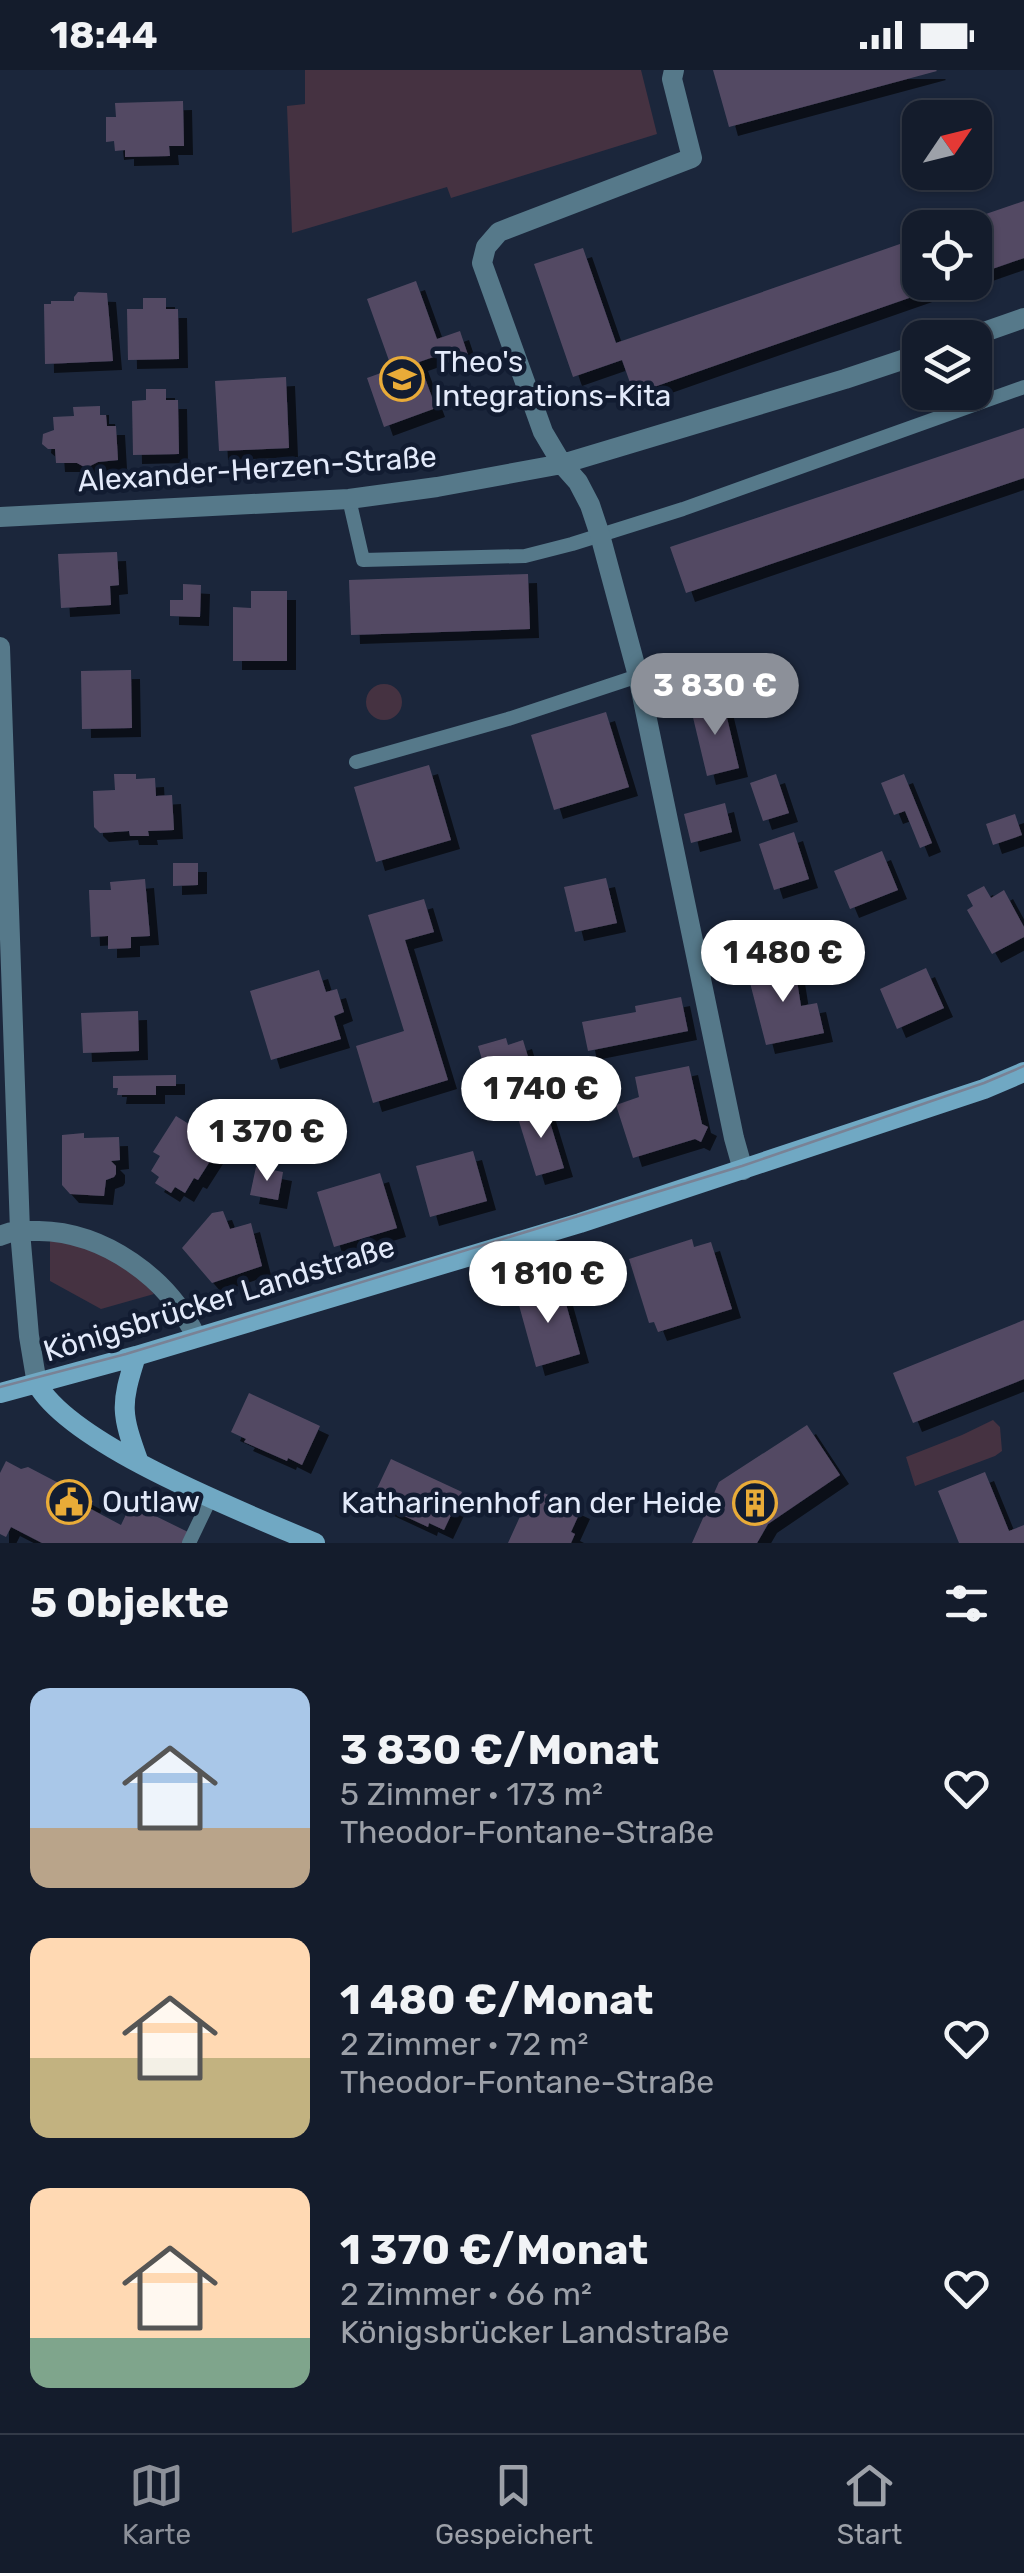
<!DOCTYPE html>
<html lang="de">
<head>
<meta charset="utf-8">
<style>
  body { margin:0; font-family:Rubik,sans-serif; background:#1d2534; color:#f1f3f6; height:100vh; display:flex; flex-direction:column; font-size:38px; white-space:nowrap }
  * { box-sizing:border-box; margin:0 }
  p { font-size:32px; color:#9da1a9 }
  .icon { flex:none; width:55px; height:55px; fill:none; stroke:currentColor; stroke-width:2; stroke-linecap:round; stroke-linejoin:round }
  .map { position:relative; height:1473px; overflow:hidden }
  .sheet { display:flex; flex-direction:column; background:#141c2c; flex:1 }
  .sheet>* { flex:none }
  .needle { width:65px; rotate:55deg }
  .controls { position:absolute; left:902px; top:30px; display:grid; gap:20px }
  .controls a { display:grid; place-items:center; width:90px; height:90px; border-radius:20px; background:#141c2c; box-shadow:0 2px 8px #0004,0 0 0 2px #333a48; font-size:50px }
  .price { position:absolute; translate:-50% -85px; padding:0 22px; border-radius:35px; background:#fff; color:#222; font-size:32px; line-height:65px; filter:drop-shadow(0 2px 5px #0008) }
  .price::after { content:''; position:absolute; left:50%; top:60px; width:30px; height:22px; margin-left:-15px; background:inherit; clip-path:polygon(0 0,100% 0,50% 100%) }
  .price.active { background:#8c9099; color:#fff }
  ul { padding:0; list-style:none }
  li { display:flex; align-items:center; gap:30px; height:250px; padding:0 30px }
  li span { display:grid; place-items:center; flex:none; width:280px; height:200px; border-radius:20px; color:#555 }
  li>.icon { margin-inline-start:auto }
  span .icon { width:120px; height:120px; fill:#fffc; stroke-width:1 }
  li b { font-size:42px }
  h2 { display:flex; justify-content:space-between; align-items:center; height:120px; padding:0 30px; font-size:42px }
  .status { display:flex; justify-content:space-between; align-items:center; height:70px; padding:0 50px; background:#141c2c; direction:ltr }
  .status svg { height:28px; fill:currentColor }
  .dock { display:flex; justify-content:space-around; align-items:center; height:140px; border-top:2px solid #333a48; background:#141c2c; font-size:28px; color:#9da1a9 }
  .dock a { display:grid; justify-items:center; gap:5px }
  .dock .active { color:#8c9099 }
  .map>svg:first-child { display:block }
</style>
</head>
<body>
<div class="status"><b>18:44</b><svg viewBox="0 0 49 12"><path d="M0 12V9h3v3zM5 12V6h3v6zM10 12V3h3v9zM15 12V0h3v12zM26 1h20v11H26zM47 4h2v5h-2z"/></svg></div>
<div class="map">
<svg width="1024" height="1473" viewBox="0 0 1024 1473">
  <defs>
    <filter id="shadow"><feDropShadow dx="9" dy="9" stdDeviation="0" flood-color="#0009"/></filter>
  </defs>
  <rect width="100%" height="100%" fill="#1b263b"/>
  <path fill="#453241" d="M305,0H641L657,64L451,128L447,117L292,163L287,36L305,34Z
    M366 632a18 18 0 1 1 36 0a18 18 0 1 1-36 0Z
    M50,1170C95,1177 123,1189 154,1224L101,1239L50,1211Z
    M993,1350L1000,1357L1002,1381L995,1386L915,1416L906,1387L962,1365Z"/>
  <path fill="#534a64" filter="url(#shadow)" d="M713,0H936L937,1L729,57Z
    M183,31L184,76H169L170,86L125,87V80L115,81L114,71L106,72V47H116L115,33Z
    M1024,131V188L975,205V158L948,157Z
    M920,167V212L952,213L634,324L622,290L573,307L534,194L583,178L616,273Z
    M416,211L437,269L460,261L468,285L445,294L442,284L419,292L436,338L384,357L367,308L392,299L367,229Z
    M78,222L107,223L113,291L45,294L44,234H51V231H74V227Z
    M143,228H166V239H178L179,289L128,290L127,239H143Z
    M286,307L289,378L219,381L215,311Z
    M146,319H166V330H178L179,384L133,385L132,331L146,330Z
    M100,336V345H106L107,356H116L118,390L98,392L86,398L77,393H56L55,379H48L42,374L43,364L54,360L53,347L74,346L73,337Z
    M1024,358V408L686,523L670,477Z
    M117,482L119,515L110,516L111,535L61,538L58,484Z
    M528,504L530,559L351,565L349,510Z
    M183,514L201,515L200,547L170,546V530H183Z
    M251,521H287V591H233V537L251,538Z
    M743,598L752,625L741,627L736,617L721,618L718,600Z
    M131,600L132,658L82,659L81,601Z
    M723,631L739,698L707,706L691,639Z
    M606,642L629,717L554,740L531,665Z
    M429,695L451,770L376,792L354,717Z
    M114,704H136V709L155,708L156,726L172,725L174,760L148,761L149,766H130L129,761L100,763L94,757L93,721L115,720Z
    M776,704L789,743L763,751L750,713Z
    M904,704L932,773L920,778L905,741L894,745L881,713Z
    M725,733L732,762L691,773L684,744Z
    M1015,744L1022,765L993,775L986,754Z
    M794,762L809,809L774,820L759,774Z
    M882,781L898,820L850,839L834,801Z
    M173,793H198V815L173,816Z
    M606,808L617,853L575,862L564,817Z
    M145,809L150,866L131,867V878L108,879V866L91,867L89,820H111L110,812Z
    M984,816L991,828L1004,820L1024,857V867L992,884L967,840L973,836L967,825Z
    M424,829L434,862L405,870L448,1010L373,1033L356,976L404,961L368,845Z
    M794,892L801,936L817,933L824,963L766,975L747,901Z
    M926,898L944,938L897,959L880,919Z
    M319,900L326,922L337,919L344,942L334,946L341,969L271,990L250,921Z
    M681,927L688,961L588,981L582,952L636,942L635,936Z
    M138,941L139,981L83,983L81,943Z
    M506,968L508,975L523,970L535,1010L492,1023L478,976Z
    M689,996L702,1054L708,1057L701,1072L695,1069L633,1088L616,1035L639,1027L635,1007Z
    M176,1005V1016H156V1025H117L118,1018H113V1006Z
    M545,1036L564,1098L536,1106L517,1045Z
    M176,1046L221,1074L198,1110L194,1108L185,1123L175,1117L171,1123L155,1113L159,1107L151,1101L160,1086L153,1082Z
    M84,1063V1068L119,1067L120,1090L111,1091L116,1096V1104L114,1107L106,1110L104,1126L70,1124L62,1115V1065Z
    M473,1081L487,1131L430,1147L416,1096Z
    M256,1097L283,1102L278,1130L250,1125Z
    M380,1103L397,1158L334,1177L317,1122Z
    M223,1141L230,1159L251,1153L262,1196L212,1213L182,1178L212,1143Z
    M692,1169L694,1177L711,1172L732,1239L658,1262L654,1252L649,1253L629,1189Z
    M561,1216L580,1284L536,1297L517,1228Z
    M1024,1250V1309L913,1353L893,1303Z
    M249,1323L320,1356L302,1395L288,1388L287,1391L244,1372L246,1369L231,1362Z
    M807,1355L840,1405L768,1454L757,1473H692L719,1412Z
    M391,1389L462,1422L444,1460L429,1453L428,1457L385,1437L387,1433L373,1427Z
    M6,1391L21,1399L28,1397L93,1431L89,1438L121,1455L131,1434L188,1462L183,1473H42L11,1457L6,1467L0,1464V1403Z
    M985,1402L1009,1461L1024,1455V1473H959L938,1421Z
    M533,1418L581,1440L571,1462L575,1464L571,1473H508Z"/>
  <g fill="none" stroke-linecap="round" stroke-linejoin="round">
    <path stroke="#56798a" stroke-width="14" d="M349,429L363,490L525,486L572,474L683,439L1024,317
      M356,692L508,649L638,606
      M189,1473L211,1427"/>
    <path stroke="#56798a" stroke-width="20" d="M674,0L672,9L692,88L499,162L486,177L482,193L543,362L562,394L578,412L590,435L600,465L638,606L734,1068L743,1100
      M967,268L1024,248
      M0,447L349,429L437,417L562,394L845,309L920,284
      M0,577L20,1161L29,1266L37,1314
      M0,1166C13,1160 25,1161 39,1161C104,1162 169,1208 196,1267"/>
    <path stroke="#70a8c3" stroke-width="20" d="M136,1286C120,1336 121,1343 139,1393
      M37,1314C73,1377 246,1443 315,1473
      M0,1323L136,1286L580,1153L984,1019L1024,1002"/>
    <path stroke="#798295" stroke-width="2.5" d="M0,1317L126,1284L742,1096L984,1013L1024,996"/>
  </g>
  <defs>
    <g id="school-ring" transform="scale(2.25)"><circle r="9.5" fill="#121c31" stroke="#e9ab38" stroke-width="1.5"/><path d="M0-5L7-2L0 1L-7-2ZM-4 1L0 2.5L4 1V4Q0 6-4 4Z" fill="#e9ab38"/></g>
    <g id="civic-ring" transform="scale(2.25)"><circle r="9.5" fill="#121c31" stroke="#e9ab38" stroke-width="1.5"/><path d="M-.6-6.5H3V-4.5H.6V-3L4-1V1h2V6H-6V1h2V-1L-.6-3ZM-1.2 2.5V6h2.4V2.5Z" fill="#e9ab38"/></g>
    <g id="building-ring" transform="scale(2.25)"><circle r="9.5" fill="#121c31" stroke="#e9ab38" stroke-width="1.5"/><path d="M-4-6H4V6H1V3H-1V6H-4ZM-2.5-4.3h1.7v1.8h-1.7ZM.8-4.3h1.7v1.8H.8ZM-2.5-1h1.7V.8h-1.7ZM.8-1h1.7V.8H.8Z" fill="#e9ab38"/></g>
  </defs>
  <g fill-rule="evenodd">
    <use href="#school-ring" x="402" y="309"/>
    <use href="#civic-ring" x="69" y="1432"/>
    <use href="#building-ring" x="755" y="1433"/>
  </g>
  <g text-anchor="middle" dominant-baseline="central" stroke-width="9" stroke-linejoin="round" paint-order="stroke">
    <g font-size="30" fill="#e3eafa" stroke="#121c31" text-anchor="start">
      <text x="434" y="292">Theo's<tspan x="434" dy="34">Integrations-Kita</tspan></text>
      <text x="102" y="1432">Outlaw</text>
      <text x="722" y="1433" text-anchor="end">Katharinenhof an der Heide</text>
    </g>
    <g font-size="30" fill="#e3eafa" stroke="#121c31">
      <text transform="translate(257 399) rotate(-4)">Alexander-Herzen-Straße</text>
      <text transform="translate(219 1229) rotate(-17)">Königsbrücker Landstraße</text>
    </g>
  </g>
</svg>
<div class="controls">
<a><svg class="needle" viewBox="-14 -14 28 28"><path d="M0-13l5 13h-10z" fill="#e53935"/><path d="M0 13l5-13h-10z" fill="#9da1a9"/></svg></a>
<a><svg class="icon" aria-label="locate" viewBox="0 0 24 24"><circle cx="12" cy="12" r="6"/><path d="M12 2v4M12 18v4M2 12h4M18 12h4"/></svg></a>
<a><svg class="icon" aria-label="layers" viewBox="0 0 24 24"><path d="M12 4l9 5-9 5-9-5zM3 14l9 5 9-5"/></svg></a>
</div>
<b class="price active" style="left:715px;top:668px">3 830 €</b>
<b class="price" style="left:783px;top:935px">1 480 €</b>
<b class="price" style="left:541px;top:1071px">1 740 €</b>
<b class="price" style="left:267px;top:1114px">1 370 €</b>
<b class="price" style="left:548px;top:1256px">1 810 €</b>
</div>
<section class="sheet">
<h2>5 Objekte<svg class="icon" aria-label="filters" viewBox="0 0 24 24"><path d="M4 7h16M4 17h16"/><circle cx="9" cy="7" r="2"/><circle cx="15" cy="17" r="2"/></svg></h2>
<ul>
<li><span style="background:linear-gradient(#a9c7e8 70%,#b9a48a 0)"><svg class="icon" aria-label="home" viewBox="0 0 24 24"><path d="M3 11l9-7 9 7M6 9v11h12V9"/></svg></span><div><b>3 830 €/Monat</b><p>5 Zimmer · 173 m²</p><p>Theodor-Fontane-Straße</p></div><svg class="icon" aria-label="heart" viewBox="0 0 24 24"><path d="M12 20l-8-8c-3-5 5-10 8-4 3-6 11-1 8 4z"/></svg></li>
<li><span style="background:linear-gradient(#ffd9b3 60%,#c2b280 0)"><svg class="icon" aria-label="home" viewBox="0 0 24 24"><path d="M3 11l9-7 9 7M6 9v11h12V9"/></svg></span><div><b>1 480 €/Monat</b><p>2 Zimmer · 72 m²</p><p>Theodor-Fontane-Straße</p></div><svg class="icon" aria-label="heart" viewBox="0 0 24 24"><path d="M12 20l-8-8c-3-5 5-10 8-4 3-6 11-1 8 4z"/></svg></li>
<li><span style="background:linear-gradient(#ffd9b3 75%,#7fa58c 0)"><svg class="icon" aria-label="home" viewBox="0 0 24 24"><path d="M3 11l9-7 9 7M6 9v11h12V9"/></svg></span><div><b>1 370 €/Monat</b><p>2 Zimmer · 66 m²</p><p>Königsbrücker Landstraße</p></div><svg class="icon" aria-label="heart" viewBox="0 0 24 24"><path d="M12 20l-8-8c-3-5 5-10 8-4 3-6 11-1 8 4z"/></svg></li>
</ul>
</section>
<nav class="dock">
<a class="active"><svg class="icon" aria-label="map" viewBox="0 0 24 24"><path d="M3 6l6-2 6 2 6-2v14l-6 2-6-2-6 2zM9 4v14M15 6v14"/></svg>Karte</a>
<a><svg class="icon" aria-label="saved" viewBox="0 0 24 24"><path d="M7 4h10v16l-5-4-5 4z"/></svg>Gespeichert</a>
<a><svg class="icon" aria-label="home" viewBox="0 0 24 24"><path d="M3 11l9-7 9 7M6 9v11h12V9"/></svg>Start</a>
</nav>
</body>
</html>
